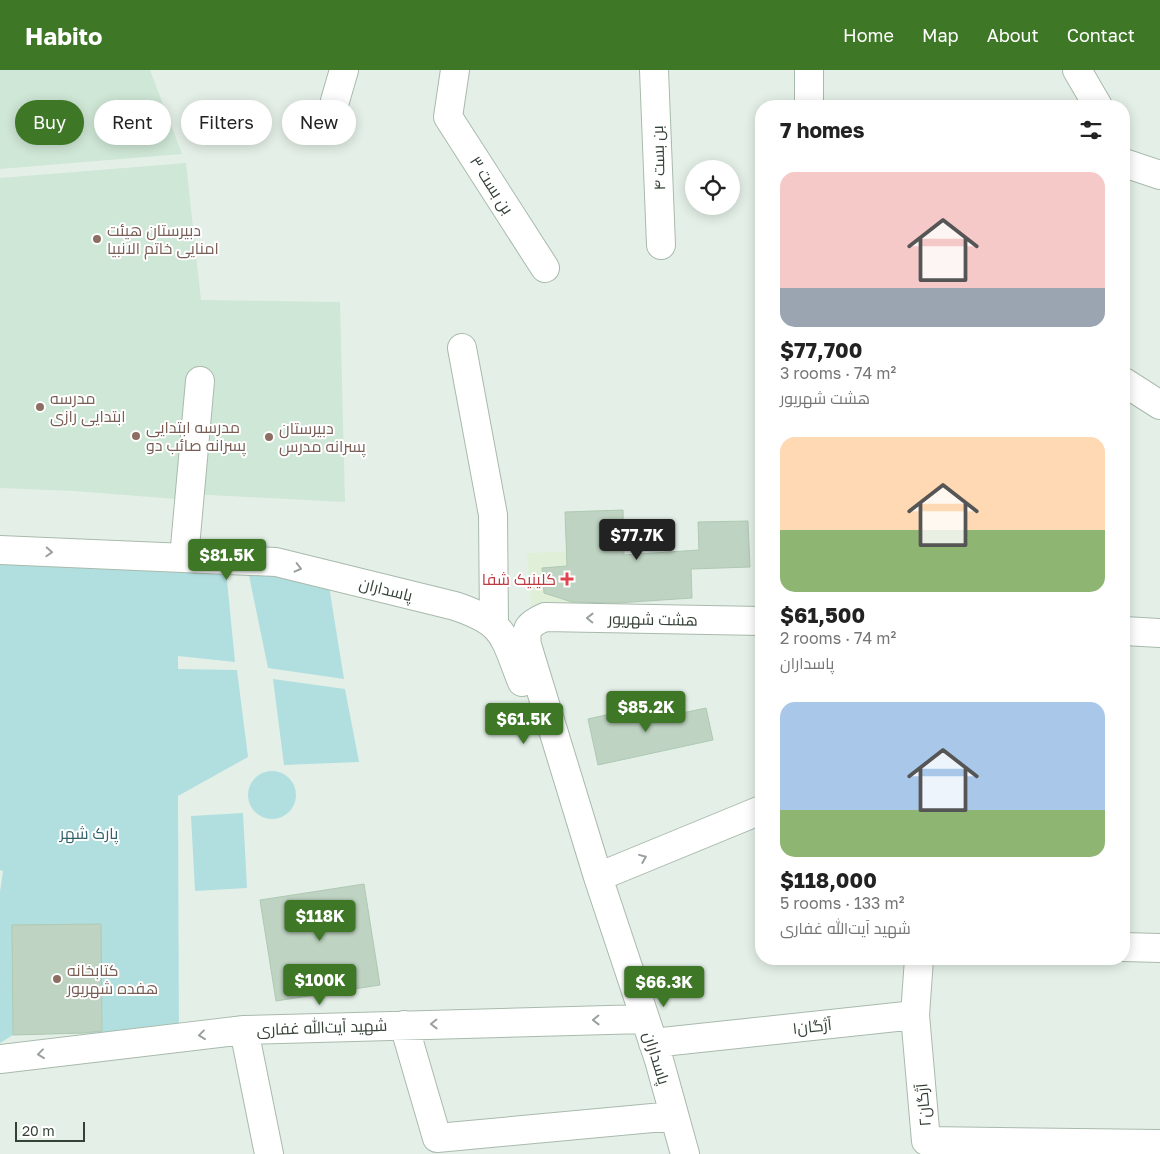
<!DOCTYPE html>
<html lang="en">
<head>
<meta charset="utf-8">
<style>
  body { margin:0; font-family:"Golos Text",Cairo,sans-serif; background:#f2f2f2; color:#222; height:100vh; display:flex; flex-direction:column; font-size:19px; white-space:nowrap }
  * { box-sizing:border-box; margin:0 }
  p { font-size:16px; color:#767676 }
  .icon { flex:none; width:28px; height:28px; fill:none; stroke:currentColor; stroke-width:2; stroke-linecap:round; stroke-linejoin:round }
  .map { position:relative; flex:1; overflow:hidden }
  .panel { position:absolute; left:755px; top:30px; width:375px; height:865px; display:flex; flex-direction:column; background:#fff; border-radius:20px; box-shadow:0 2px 12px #0003 }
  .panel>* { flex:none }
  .top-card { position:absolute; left:15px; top:30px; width:475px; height:45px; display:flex; gap:10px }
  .tools { position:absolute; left:685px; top:90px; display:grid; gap:10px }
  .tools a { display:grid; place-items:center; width:55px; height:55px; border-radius:50%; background:#fff; box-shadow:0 2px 12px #0003; font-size:25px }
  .scale { position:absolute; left:15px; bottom:12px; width:70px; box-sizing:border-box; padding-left:5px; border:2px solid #354137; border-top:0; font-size:14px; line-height:18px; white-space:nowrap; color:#354137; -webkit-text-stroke:4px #fff; paint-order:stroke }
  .price { position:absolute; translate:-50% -42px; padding:0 11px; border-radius:5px; background:#3e7726; color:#fff; font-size:16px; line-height:32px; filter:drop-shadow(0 1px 2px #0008) }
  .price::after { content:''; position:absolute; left:50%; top:30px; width:15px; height:11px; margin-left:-8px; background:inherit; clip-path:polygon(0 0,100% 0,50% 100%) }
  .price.active { background:#222; color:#fff }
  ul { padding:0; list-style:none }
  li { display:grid; align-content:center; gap:10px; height:265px; padding:0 25px }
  li span { display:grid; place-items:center; height:155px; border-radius:15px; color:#555 }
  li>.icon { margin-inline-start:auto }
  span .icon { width:90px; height:90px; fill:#fffc; stroke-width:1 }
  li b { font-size:21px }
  h2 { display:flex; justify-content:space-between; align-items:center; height:60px; padding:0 25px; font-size:21px }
  .chip { padding:0 18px; border-radius:22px; background:#fff; box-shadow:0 2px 12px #0003; font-size:18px; line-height:45px }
  .chip.active { background:#3e7726; color:#fff }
  header { display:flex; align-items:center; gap:30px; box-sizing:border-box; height:70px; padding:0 25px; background:#3e7726; color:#fff }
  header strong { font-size:24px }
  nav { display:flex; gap:28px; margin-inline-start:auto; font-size:18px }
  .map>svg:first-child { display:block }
</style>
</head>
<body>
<header>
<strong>Habito</strong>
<nav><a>Home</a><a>Map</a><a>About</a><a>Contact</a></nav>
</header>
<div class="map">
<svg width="1160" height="1084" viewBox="0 0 1160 1084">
  <rect width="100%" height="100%" fill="#e4f0e7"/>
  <path fill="#cfe7d6" d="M0,0H150L182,84L0,99Z
    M186,93L201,230L340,232L345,432L190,424L189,430L74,421L0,418V108Z"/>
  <path fill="#e0efd8" d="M604,480L606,535L531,536L527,483Z"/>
  <path fill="#b1dfdf" d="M225,490L235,592L178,586V599L237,600L248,687L178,726L179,978L102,963L13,965L0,973V822L3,801L0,800V494L177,502Z
    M246,491L329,516L344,609L268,598Z
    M273,609L345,619L359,692L284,695Z
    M248 725a24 24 0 1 1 48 0a24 24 0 1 1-48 0Z
    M243,743L247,818L195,821L191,746Z"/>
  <path fill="#bed3c1" stroke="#afc9b3" d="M623,440L624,485L699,480L698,452L748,451L750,497L691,499L692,528L617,533L572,532L544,523L542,498L567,496L565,442Z
    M655,634L658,648L706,638L713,670L598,695L588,649Z
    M364,814L380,915L276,931L260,830Z
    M101,854L102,961L83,963L13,965L12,855Z"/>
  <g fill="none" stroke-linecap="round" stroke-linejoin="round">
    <g stroke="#a8baac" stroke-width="30">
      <path id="minor" d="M455,0L448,47L545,198
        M654,0L661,175
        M809,0V36
        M1077,0L1098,36
        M335,31L344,0
        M1124,93L1160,105
        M462,278L493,445L494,554
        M1124,312L1160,335
        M0,480L276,492L455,536C506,553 503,565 522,612
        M184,488L200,311
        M1124,561L1160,563
        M598,807L761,740
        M1124,877L1160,878
        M915,945L926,1071L1160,1074
        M404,955L437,1068L674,1046
        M244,960L269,1084
        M653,973L915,945L919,889
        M0,989L244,960L645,949
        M685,1084L659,990L598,807L527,575C525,558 529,554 545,547L761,551"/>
    </g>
    <use href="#minor" stroke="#fff" stroke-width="28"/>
  </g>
  <defs><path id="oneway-chevron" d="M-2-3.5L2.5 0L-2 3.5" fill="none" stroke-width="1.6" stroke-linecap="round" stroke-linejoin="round" transform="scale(1.25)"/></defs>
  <g stroke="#9aa09b">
    <use href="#oneway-chevron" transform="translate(49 482) rotate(3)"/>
    <use href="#oneway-chevron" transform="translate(298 498) rotate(14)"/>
    <use href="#oneway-chevron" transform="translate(590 548) rotate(-179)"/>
    <use href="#oneway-chevron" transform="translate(643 788) rotate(-22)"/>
    <use href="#oneway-chevron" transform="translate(596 950) rotate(179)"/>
    <use href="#oneway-chevron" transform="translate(434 954) rotate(179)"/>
    <use href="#oneway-chevron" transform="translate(202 965) rotate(173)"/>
    <use href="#oneway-chevron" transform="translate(41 984) rotate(173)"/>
  </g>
  <g fill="#8d6e63" stroke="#fff" stroke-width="2">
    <circle cx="97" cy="169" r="5"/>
    <circle cx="40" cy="337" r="5"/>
    <circle cx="136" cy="366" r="5"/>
    <circle cx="269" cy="367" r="5"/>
    <circle cx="57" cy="909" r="5"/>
  </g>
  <path fill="#e0444e" stroke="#fff" stroke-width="2" d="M564.5 501.5h5v5h5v5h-5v5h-5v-5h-5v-5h5z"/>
  <g text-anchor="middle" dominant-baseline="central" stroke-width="4" stroke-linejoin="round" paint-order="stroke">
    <g font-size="16" fill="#354137" stroke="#fff">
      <text transform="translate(658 88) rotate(-92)">بن بست ۴</text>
      <text transform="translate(492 115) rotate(57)">بن بست ۳</text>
      <text transform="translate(386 519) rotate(14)">پاسداران</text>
      <text transform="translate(653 549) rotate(1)">هشت شهریور</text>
      <text transform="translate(812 956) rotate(-6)">۱آژگان</text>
      <text transform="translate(322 957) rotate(-2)">شهید آیت‌الله غفاری</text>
      <text transform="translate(657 988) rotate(73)">پاسداران</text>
      <text transform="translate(923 1035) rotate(-95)">۲آژگان</text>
    </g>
    <g font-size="16" fill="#785e54" stroke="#fff" text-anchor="start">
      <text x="107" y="160">دبیرستان هیئت<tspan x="107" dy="18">امنایی خاتم الانبیا</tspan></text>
      <text x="50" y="328">مدرسه<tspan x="50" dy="18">ابتدایی رازی</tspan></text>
      <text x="146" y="357">مدرسه ابتدایی<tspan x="146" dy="18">پسرانه صائب دو</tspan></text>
      <text x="279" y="358">دبیرستان<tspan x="279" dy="18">پسرانه مدرس</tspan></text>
      <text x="67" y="900">کتابخانه<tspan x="67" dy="18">هفده شهریور</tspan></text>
    </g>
    <g font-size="16" fill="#be3a42" stroke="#fff" text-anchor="end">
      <text x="556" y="509">کلینیک شفا</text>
    </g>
    <g font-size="16" fill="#30616b" stroke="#fff">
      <text x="89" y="763">پارک شهر</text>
    </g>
  </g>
</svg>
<div class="tools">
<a><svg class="icon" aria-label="locate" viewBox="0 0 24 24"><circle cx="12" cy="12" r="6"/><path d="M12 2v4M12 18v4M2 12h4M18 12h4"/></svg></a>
</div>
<div class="scale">20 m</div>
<b class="price active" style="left:637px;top:491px">$77.7K</b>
<b class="price" style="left:227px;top:511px">$81.5K</b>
<b class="price" style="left:646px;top:663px">$85.2K</b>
<b class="price" style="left:524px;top:675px">$61.5K</b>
<b class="price" style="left:320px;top:872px">$118K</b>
<b class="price" style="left:320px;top:936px">$100K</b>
<b class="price" style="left:664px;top:938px">$66.3K</b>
<div class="top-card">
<a class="chip active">Buy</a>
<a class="chip">Rent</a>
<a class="chip">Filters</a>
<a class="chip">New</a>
</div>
<section class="panel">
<h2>7 homes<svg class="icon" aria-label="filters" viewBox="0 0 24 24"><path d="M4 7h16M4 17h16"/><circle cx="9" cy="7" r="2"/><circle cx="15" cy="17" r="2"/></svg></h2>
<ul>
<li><span style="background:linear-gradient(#f6c9c9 75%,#9aa5b1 0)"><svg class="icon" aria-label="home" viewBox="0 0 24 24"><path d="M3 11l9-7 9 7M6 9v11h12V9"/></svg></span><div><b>$77,700</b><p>3 rooms · 74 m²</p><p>هشت شهریور</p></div></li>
<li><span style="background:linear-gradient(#ffd9b3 60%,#8fb573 0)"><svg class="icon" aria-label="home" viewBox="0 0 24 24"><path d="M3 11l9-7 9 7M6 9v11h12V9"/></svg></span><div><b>$61,500</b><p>2 rooms · 74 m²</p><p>پاسداران</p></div></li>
<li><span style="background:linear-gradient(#a9c7e8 70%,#8fb573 0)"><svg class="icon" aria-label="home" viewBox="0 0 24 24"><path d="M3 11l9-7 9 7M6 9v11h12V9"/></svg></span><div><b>$118,000</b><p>5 rooms · 133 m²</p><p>شهید آیت‌الله غفاری</p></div></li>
</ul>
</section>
</div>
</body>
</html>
